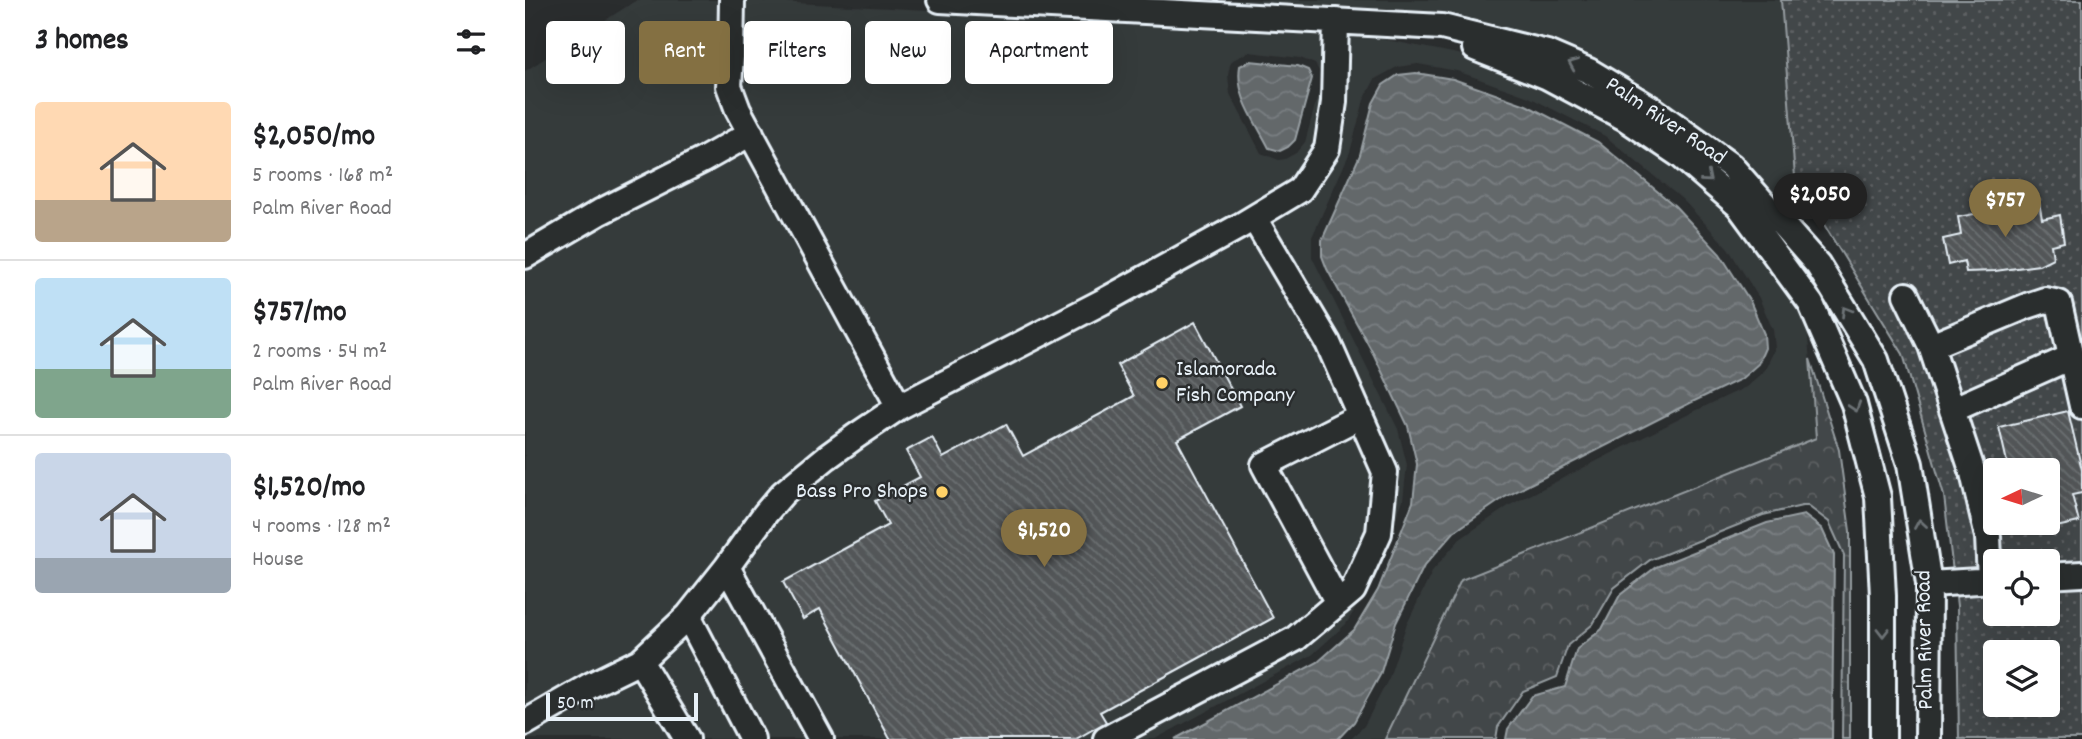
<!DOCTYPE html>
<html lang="en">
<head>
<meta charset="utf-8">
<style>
  body { margin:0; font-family:Dekko,sans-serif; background:#f6f6f6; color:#202124; height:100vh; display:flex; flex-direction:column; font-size:26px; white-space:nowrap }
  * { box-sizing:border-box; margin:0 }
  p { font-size:23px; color:#757577 }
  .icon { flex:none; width:38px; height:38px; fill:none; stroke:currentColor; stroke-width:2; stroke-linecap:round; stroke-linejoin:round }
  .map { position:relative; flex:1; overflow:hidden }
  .panel { display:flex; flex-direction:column; background:#fff; width:525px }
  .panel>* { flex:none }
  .guide { position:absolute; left:21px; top:21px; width:665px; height:63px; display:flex; gap:14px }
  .needle { width:46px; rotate:266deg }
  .controls { position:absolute; left:1458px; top:458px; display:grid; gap:14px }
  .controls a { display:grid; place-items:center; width:77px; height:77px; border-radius:7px; background:#fff; box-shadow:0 7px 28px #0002; font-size:35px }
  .scale { position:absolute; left:21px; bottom:18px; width:152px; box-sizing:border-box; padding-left:7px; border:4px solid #e8f1f8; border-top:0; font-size:19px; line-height:24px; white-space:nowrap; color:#e8f1f8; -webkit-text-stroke:5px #2a2d2e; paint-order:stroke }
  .price { position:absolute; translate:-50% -60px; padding:0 16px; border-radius:24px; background:#847042; color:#fff; font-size:23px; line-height:46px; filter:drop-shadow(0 2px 4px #0008) }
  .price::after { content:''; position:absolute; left:50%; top:42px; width:21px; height:16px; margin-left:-10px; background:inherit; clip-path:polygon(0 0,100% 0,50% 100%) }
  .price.selected { background:#222; color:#fff }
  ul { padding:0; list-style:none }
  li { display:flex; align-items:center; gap:21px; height:175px; padding:0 35px }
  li+li { border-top:2px solid #e0e0e0 }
  li span { display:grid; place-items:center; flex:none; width:196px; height:140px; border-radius:7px; color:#555 }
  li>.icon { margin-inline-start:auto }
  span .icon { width:84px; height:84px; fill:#fffc; stroke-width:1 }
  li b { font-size:30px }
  h2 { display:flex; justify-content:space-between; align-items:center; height:84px; padding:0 35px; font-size:30px }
  .pill { padding:0 24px; border-radius:7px; background:#fff; box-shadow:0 7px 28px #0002; font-size:24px; line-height:63px }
  .pill.selected { background:#847042; color:#fff }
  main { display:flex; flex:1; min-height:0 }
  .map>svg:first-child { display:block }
</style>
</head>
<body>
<main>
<section class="panel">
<h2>3 homes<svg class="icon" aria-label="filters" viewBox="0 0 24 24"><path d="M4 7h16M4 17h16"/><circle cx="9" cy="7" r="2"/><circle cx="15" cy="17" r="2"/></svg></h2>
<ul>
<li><span style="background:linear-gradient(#ffd9b3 70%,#b9a48a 0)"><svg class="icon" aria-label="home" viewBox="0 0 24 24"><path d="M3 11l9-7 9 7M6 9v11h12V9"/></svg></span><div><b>$2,050/mo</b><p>5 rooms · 168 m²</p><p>Palm River Road</p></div></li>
<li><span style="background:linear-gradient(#bfe0f5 65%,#7fa58c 0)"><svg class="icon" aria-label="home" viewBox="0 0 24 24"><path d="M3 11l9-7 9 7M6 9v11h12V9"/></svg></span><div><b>$757/mo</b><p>2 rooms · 54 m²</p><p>Palm River Road</p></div></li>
<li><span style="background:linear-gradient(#c9d6e8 75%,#9aa5b1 0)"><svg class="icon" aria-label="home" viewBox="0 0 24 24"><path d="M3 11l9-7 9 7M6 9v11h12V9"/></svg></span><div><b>$1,520/mo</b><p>4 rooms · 128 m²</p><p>House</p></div></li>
</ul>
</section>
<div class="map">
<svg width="1557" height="739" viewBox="0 0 1557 739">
  <defs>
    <pattern id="forest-crowns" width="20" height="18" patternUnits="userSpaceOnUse" patternTransform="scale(1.75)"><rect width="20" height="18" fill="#424648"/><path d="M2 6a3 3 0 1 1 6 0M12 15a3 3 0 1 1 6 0" fill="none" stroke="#5d6163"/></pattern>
    <pattern id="park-dots" width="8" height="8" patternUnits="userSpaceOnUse" patternTransform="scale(1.75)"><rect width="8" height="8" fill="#424648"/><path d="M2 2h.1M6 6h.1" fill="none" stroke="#5d6163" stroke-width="1.8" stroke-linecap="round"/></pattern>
    <pattern id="water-waves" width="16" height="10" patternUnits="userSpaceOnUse" patternTransform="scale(1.75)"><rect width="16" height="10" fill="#63686b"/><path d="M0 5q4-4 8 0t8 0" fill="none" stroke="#797e81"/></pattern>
    <pattern id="building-back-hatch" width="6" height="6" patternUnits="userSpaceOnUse" patternTransform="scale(1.75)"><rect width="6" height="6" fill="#535759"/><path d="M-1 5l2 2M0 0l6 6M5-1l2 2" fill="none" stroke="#6c7072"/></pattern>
  </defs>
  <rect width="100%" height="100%" fill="#2a2d2e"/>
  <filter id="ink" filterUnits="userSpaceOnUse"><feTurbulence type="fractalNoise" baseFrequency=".0143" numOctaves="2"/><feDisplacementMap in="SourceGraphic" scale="14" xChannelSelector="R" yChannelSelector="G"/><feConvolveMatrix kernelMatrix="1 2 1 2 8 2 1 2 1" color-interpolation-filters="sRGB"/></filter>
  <g filter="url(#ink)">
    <path fill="#363a3b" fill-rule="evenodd" d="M112,0H217L810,32L832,34L938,55L1016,86L1093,126L1147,163L1205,212L1275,309L1282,326L1291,438L936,580L860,739H826L839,726L864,678L881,626L908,570L935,539L985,505L1170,411L1221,387L1240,370L1250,348L1248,330L1234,298L1203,248L1157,199L1080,136L1004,97L932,71L893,64L872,67L850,79L839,100L825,152L787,237V257L873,429L882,465L878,500L844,587L821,624L787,655L630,739H0V71ZM724,52L775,58L790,64L796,74L797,80L780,142L771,153L760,159L754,160L736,153L705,94L703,75L705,65L708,60Z
      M600,0H1256L1274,227L1026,42Z"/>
    <path fill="url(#forest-crowns)" stroke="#959ca0" stroke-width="2" d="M1285,359L1314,450L1325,531V739H1317L1319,555L1304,522L1283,506H1277L1238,515L1125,560L1089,588L1068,624L1043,645L1032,677L998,691L973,727L971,739H860L936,580L1291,438Z"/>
    <path fill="url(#park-dots)" stroke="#959ca0" stroke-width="2" fill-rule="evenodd" d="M1256,0H1557V739H1434L1432,606L1419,496L1378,354L1270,177ZM1470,471H1522V523H1470ZM1470,562H1522V614H1470ZM1470,653H1522V705H1470Z"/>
    <path fill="url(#water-waves)" stroke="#989fa3" stroke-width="2" d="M725,61L773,66L783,70L787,78L770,140L763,147L755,151L744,148C731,122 710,96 715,66Z
      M891,73L928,79L1001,105L1073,142L1150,206L1195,254L1225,301L1239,334L1240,348L1233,364L1216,379L1165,403L980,497L929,532L899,566L871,623L855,675L829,722L813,739H650L793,662L829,630L853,590L888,502L892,464L883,426L849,355L802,269L797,256V240L835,155L848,103L858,85L873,75Z
      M1279,515L1297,529L1309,555L1307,739H981L983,729L1007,696L1040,687L1052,649L1077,629L1095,595L1131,567L1242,523Z"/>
    <path fill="url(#building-back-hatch)" stroke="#e8f1f8" stroke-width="2" d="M1514,202L1517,219L1535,215L1539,242L1526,245L1528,258L1514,265L1470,271L1441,272L1439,261L1423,265L1418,239L1436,235L1433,217Z
      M670,322L715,406L652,440L748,618L575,712L581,722L551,739H365L295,609L278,619L258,582L363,525L350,501L395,477L381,451L407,437L418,458L481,424L498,456L609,396L592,365Z
      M1543,411L1557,470V493L1547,495L1554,522L1522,529V471H1484L1474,427Z"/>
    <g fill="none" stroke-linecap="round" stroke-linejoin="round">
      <g stroke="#e8f1f8" stroke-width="30">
        <path id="minor" d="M207,0L206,57L204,86L213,110L374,407
          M415,0L917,27L1022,53L1064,71L1127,109L1206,166L1293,265L1351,360L1385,464L1404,584L1403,739
          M950,48L1021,76L1100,118L1155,155L1214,206L1286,304L1329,404L1353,497L1358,596V739
          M0,256L75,212L178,160L226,133
          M1381,295L1406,346L1448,473L1463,537L1465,580
          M1406,346L1502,306L1520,300L1534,303L1557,406
          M1427,410L1546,357
          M202,567L296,739
          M1522,576L1557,574
          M1404,584L1470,580
          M813,603L739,465L835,416
          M163,616L227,739
          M115,661L162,739
          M0,723L66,685L115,661L163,616L202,567L240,514L258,493L302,457L331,436L374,407L577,302L715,226L775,190L802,149L809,102L811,21
          M581,739L770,639L828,590L854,533L860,472L803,343L729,218"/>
      </g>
      <use href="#minor" stroke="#2a2d2e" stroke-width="24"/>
    </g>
    <defs><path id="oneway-chevron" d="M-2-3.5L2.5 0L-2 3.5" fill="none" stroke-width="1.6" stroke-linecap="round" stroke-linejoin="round" transform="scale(1.75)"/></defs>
    <g stroke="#6c7275">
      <use href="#oneway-chevron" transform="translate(1048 64) rotate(-157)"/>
      <use href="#oneway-chevron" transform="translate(1182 178) rotate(41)"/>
      <use href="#oneway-chevron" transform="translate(1321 311) rotate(-121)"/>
      <use href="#oneway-chevron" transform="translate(1330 407) rotate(72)"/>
      <use href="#oneway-chevron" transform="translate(1395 524) rotate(-99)"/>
      <use href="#oneway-chevron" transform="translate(1358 632) rotate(90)"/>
    </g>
  </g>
  <g fill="#ffd166" stroke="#2a2d2e" stroke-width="2.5">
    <circle cx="637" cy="383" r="7"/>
    <circle cx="417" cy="492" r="7"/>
  </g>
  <g text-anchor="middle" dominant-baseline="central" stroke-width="5" stroke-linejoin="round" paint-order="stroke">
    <g font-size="23" fill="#e8f1f8" stroke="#2a2d2e">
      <text transform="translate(1140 122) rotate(34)">Palm River Road</text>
      <text transform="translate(1401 640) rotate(-91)">Palm River Road</text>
    </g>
    <g font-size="23" fill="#e8f1f8" stroke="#2a2d2e" text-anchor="start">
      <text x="651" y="370">Islamorada<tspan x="651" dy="26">Fish Company</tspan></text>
      <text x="403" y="492" text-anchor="end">Bass Pro Shops</text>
    </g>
  </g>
</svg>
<div class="controls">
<a><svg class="needle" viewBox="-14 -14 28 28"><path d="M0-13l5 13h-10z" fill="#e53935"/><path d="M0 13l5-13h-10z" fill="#757577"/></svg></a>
<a><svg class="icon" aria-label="locate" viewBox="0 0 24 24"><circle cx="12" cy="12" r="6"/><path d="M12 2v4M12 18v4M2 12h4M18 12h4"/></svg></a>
<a><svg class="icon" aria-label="layers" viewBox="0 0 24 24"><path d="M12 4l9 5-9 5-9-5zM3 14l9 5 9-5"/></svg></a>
</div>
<div class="scale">50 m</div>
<b class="price selected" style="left:1295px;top:233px">$2,050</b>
<b class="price" style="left:1480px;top:239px">$757</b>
<b class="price" style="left:519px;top:569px">$1,520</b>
<div class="guide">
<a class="pill">Buy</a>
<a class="pill selected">Rent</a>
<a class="pill">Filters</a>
<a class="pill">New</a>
<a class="pill">Apartment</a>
</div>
</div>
</main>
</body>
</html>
